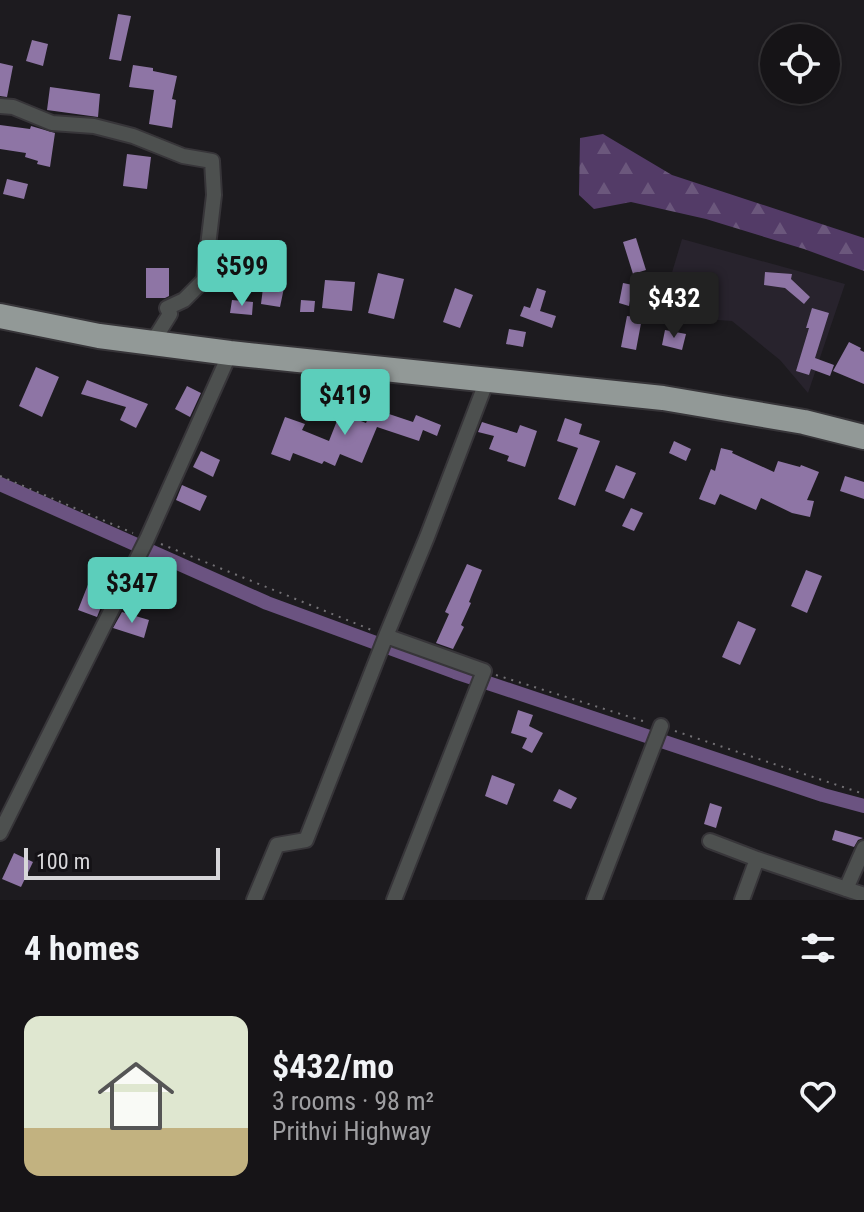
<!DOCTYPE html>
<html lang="en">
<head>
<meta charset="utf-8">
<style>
  body { margin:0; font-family:"Roboto Condensed",sans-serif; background:#232124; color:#f1f3f6; height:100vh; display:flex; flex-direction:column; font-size:30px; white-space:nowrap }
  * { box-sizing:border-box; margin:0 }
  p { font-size:26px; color:#9e9ea1 }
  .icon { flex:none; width:44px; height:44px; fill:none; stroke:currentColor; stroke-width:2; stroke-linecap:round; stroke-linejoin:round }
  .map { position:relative; height:900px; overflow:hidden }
  .panel { display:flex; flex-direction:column; background:#161417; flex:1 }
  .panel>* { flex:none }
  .fabs { position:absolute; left:760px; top:24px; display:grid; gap:16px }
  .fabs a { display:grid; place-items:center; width:80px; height:80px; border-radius:50%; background:#161417; box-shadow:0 2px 6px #0004,0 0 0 2px #353336; font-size:40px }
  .scale { position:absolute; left:24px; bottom:20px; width:196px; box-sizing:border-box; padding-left:8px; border:4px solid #d7d6d9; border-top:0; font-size:22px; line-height:28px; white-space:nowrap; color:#d7d6d9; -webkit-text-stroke:6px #141216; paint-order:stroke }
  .price { position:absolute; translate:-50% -68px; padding:0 18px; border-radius:8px; background:#5ccebb; color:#111; font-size:26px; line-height:52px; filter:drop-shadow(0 2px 4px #0008) }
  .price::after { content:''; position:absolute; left:50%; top:48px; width:24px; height:18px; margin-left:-12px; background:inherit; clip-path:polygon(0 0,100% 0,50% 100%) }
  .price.selected { background:#222; color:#fff }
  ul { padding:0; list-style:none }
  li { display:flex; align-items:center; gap:24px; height:200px; padding:0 24px }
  li span { display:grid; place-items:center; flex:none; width:224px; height:160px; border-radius:16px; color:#555 }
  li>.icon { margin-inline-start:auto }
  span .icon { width:96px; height:96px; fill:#fffc; stroke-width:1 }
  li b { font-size:34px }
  h2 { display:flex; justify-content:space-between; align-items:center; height:96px; padding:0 24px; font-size:34px }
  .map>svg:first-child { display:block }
</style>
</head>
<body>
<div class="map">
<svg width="864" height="900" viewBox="0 0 864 900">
  <defs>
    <pattern id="forest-firs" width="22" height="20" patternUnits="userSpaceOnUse" patternTransform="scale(2)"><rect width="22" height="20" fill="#533b67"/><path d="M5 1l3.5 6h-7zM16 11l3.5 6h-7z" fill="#6b577c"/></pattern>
  </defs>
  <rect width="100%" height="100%" fill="#1d1b1f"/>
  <path fill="#28232d" d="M682,239L845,284L808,393L780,360L732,321L659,316Z"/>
  <path fill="url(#forest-firs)" d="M603,134L672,175L864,238V271L804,249L706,219L631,202L594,209L579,195L580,138Z"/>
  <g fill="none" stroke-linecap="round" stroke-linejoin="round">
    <path stroke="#6b5381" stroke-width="14" d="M0,484L267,603L455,672L823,795L864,806"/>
  </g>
  <path fill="#8e75a5" d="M118,14L131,16L121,61L109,59Z
    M32,40L48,44L43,66L26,61Z
    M0,63L13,66L7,97L0,96Z
    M133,65L153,68V71L177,76L172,99L176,100L172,128L149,124L154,90L129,87Z
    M50,87L100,94L98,117L47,110Z
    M0,125L30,129L31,126L55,133L50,167L37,164L38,161L25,157L26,153L0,149Z
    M127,154L151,157L147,189L123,186Z
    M7,179L28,184L24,199L3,194Z
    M636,238L646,270L633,274L623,242Z
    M146,268H169V296L165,298H146Z
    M765,272L792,274L791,279L810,297L804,304L785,288L764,285Z
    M378,273L404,279L394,319L368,313Z
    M264,280L285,283L280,307L261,304Z
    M325,280L355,282L352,311L322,308Z
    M623,283L633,285L629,306L619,303Z
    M455,288L473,295L460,328L443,322Z
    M537,288L546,291L540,311L556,316L552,328L520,316L524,306L530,308Z
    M232,300L253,302L252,315L230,313Z
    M301,300L315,301L314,312H300Z
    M812,308L829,313L815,358L834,365L830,376L811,369L809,375L796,371L809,328H806Z
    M627,316L642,318L636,350L621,347Z
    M509,329L526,332L523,347L506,344Z
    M665,330L686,334L682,350L662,345Z
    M849,342L861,348L860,350L864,352V384L833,371Z
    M36,367L59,377L42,417L19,406Z
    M87,380L148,404L136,428L120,420L126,407L81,394Z
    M187,386L201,393L190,417L175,409Z
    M371,411L385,417L386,413L413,422L416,415L441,425L437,436L423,430L419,441L377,427L362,463L340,454L335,466L324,461L322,464L293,453L290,461L271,454L285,417L305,424L302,430L329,441L340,413L366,423Z
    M565,418L582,424L579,434L600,441L575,506L558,499L578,448L557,441Z
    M482,422L517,433L520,425L537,431L525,467L507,461L509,456L489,449L494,436L478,432Z
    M674,441L691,449L686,461L669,453Z
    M721,448L733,451L732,453L774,472L778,461L800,467L801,465L819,472L807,500L814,501L810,517L792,513L761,498L756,510L720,494L715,505L699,499L711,469L715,471Z
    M201,451L220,460L213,477L193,467Z
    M616,465L636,473L624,499L605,491Z
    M845,476L864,482V499L840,491Z
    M182,485L207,496L200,511L176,500Z
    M631,508L643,513L634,531L622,526Z
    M467,564L482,570L469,602L471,603L461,625L464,627L453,649L436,643L449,614L445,612Z
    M806,570L822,576L807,613L791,606Z
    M91,577L110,584L97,617L78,610Z
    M122,612L149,620L144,638L113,628Z
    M738,621L756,629L740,665L722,657Z
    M518,710L533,715L529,726L543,733L532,753L522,748L527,738L511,733Z
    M492,775L515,784L507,805L485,796Z
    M559,789L577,798L571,809L553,801Z
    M710,803L722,807L716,828L704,824Z
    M835,830L863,838L858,840L854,847L832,840Z
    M14,853L33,862L21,887L2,879Z"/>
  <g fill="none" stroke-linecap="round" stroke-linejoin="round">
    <g stroke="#373539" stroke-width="18">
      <path id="street" d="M0,106L13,107L52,123L94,126L133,136L183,156L212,161L214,195L204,280L184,300L167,308L170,314L152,343
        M0,833L147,539L230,353
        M710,841L757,859L864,895
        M846,889L864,848
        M254,900L277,845L306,840L386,636
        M394,900L484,671L386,636L427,537L487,380
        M594,900L661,726
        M742,900L757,859"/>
    </g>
    <g stroke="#373539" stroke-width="28">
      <path id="highway" d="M0,316L99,336L230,353L663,398L804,422L864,437"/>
    </g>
    <path stroke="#737175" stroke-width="2" stroke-dasharray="2 6" stroke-linecap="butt" d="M0,476L133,533
      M161,544L374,631
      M496,675L646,722
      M675,731L864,794"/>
    <use href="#street" stroke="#4d504f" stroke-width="14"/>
    <use href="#highway" stroke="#929997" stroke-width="24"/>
  </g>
</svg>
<div class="fabs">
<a><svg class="icon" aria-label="locate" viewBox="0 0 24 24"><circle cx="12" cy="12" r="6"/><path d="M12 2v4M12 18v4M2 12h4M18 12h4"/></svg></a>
</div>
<div class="scale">100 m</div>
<b class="price" style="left:242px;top:308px">$599</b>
<b class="price selected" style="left:674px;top:340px">$432</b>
<b class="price" style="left:345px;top:437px">$419</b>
<b class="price" style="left:132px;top:625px">$347</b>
</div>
<section class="panel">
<h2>4 homes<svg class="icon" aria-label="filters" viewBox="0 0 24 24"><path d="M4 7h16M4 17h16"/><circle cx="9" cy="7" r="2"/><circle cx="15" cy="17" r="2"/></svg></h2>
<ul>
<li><span style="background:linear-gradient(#dfe7d0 70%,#c2b280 0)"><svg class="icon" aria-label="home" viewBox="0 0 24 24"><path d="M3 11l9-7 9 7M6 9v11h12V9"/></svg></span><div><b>$432/mo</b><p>3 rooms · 98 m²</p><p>Prithvi Highway</p></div><svg class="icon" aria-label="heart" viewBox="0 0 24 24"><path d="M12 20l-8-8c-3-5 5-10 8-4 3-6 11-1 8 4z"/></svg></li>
</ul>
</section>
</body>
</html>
